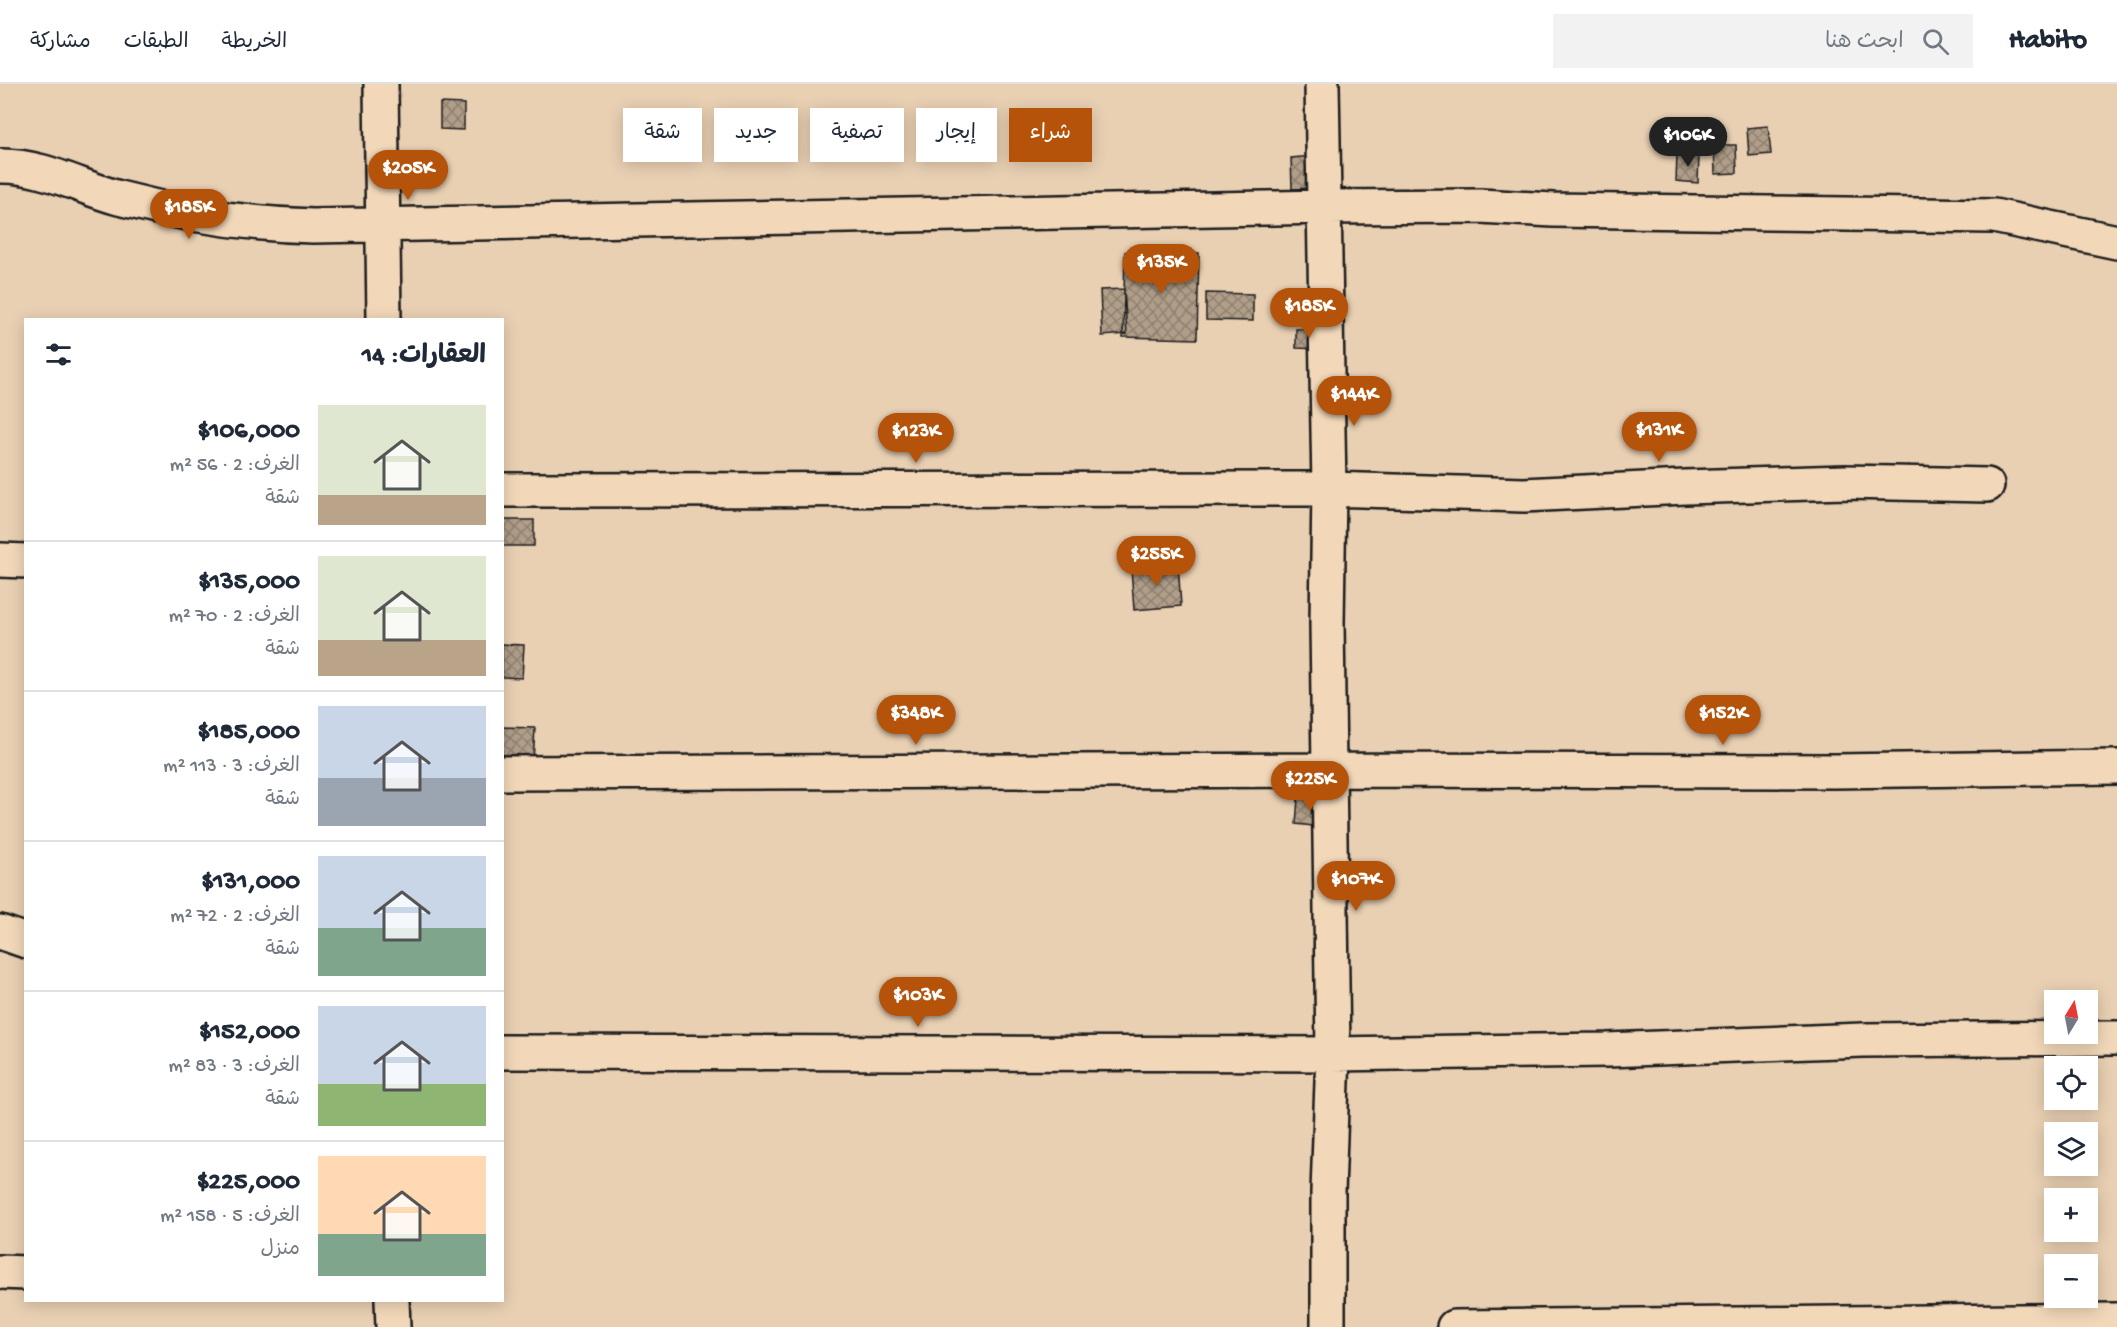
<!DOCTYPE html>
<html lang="ar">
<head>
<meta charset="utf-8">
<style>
  body { margin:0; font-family:"Gochi Hand","Playpen Sans Arabic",sans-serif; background:#f2f2f3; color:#1f2937; direction:rtl; height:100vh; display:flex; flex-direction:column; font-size:22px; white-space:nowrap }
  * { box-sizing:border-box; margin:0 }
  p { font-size:20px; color:#747a83 }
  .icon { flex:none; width:33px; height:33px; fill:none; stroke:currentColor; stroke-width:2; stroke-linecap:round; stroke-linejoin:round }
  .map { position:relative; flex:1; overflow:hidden; direction:ltr }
  .panel { position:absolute; left:24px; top:234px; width:480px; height:984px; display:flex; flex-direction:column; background:#fff; border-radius:0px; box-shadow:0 3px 15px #0003; direction:rtl }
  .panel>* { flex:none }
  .guide { position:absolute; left:522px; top:24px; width:570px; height:54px; direction:rtl; display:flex; gap:12px }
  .needle { width:39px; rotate:10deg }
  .tools { position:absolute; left:2044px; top:906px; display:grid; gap:12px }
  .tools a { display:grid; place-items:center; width:54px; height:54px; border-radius:0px; background:#fff; box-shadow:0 3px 15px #0003; font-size:30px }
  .price { position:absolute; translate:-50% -51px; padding:0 14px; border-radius:21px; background:#b45309; color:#fff; font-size:20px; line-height:39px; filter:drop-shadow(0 2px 3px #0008) }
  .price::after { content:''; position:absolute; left:50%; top:36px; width:18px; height:14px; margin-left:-9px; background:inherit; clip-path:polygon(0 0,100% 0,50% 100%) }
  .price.on { background:#222; color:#fff }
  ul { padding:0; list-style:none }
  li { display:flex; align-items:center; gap:18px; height:150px; padding:0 18px }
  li+li { border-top:2px solid #e0e1e3 }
  li span { display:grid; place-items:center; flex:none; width:168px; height:120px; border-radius:0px; color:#555 }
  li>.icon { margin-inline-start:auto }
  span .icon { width:72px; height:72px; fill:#fffc; stroke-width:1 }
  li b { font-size:26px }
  h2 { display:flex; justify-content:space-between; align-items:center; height:72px; padding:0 18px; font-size:26px }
  .pill { padding:0 21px; border-radius:0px; background:#fff; box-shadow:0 3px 15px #0003; font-size:21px; line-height:54px }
  .pill.on { background:#b45309; color:#fff }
  header { display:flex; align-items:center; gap:36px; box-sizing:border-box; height:84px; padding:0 30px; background:#fff; border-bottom:2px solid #e0e1e3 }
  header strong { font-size:28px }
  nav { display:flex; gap:33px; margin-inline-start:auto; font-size:21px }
  .search { width:420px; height:54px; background:#f2f2f3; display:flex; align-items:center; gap:15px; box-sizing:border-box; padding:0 21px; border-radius:0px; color:#747a83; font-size:22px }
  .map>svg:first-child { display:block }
</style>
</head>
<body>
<header>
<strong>Habito</strong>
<div class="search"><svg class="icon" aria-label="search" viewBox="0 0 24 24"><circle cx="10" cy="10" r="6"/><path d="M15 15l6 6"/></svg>ابحث هنا</div>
<nav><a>الخريطة</a><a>الطبقات</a><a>مشاركة</a></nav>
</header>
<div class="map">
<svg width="2117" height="1243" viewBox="0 0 2117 1243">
  <defs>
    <pattern id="building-cross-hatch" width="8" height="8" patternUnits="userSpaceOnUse" patternTransform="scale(1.5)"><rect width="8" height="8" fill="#b09e89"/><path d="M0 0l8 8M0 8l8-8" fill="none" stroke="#8e806f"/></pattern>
  </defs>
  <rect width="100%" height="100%" fill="#e9d0b3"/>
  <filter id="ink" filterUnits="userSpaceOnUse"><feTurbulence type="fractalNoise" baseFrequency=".0167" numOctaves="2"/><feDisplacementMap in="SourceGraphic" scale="12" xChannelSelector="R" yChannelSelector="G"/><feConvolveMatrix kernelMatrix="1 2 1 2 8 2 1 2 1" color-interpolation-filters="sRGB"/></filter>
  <g filter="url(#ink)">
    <path fill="url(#building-cross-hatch)" stroke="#1c1c1c" stroke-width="1.5" d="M440,19L464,20V46L440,45Z
      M1768,42L1771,70L1749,72L1747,44Z
      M1714,61H1736L1737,89L1715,90Z
      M1677,70L1699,71L1698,99L1676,97Z
      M1313,72L1315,104L1292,105L1291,74Z
      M1125,168L1199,169L1197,255L1123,253Z
      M1124,205L1127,250L1102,252L1100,206Z
      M1206,209L1253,210V237L1206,236Z
      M1296,245H1321V265L1296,264Z
      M502,436H534V462H502Z
      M1178,480L1181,522L1134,526L1131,484Z
      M502,560L524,561L522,594L502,593Z
      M502,643L535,644L533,678L502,677Z
      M1298,714L1323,715L1322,743L1296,740Z"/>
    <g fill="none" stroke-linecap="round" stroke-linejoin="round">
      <g stroke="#1c1c1c" stroke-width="38">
        <path id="street" d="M381,0L384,236
          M1322,0L1329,405L1327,540L1333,970L1328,1108V1243
          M0,82C42,81 79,103 119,114C183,131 246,140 313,142L1325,123L1480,122L1553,126L1994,132L2117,158
          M502,406L1329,405L1524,411L1685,403L1845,398L1987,401
          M0,476L26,477
          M502,689L1329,686L1835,687L2117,683
          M0,848L26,857
          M502,968L1333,970L1607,966L1863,956L2117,954
          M0,1188L26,1189
          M392,1216L393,1243
          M1454,1243L2117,1236"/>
      </g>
      <use href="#street" stroke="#f2d8b9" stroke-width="33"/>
    </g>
  </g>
</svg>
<div class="tools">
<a><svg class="needle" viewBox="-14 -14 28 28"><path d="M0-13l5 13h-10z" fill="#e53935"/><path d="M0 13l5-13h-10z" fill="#747a83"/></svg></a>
<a><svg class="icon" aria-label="locate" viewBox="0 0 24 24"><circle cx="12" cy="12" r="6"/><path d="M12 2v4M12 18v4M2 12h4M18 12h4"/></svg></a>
<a><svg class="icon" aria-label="layers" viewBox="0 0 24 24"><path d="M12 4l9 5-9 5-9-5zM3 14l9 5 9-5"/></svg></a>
<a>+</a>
<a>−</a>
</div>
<b class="price on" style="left:1688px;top:84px">$106K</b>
<b class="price" style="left:408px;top:117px">$205K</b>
<b class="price" style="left:189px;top:156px">$185K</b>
<b class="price" style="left:1161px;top:211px">$135K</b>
<b class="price" style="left:1309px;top:255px">$185K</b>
<b class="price" style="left:1354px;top:343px">$144K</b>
<b class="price" style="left:1659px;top:379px">$131K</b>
<b class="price" style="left:916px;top:380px">$123K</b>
<b class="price" style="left:1156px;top:503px">$255K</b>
<b class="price" style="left:916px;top:662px">$348K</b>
<b class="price" style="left:1723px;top:662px">$152K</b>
<b class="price" style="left:1310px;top:728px">$225K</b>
<b class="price" style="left:1356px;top:828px">$107K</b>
<b class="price" style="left:918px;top:944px">$103K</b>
<div class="guide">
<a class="pill on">شراء</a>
<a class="pill">إيجار</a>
<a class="pill">تصفية</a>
<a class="pill">جديد</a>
<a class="pill">شقة</a>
</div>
<section class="panel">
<h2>العقارات: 14<svg class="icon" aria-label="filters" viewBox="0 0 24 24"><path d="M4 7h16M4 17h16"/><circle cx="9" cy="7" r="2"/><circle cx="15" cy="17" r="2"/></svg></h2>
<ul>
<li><span style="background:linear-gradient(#dfe7d0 75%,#b9a48a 0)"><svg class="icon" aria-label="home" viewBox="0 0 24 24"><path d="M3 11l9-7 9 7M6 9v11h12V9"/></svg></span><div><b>$106,000</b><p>الغرف: 2 · 56 m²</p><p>شقة</p></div></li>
<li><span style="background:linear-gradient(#dfe7d0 70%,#b9a48a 0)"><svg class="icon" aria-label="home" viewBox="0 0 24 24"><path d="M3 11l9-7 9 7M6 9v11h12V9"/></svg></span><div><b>$135,000</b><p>الغرف: 2 · 70 m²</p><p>شقة</p></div></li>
<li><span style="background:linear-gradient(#c9d6e8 60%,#9aa5b1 0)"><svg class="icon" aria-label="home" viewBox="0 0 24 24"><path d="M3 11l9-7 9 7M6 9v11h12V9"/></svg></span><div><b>$185,000</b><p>الغرف: 3 · 113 m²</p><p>شقة</p></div></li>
<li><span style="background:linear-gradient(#c9d6e8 60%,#7fa58c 0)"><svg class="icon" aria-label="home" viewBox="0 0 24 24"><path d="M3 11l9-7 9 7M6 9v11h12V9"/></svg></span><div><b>$131,000</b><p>الغرف: 2 · 72 m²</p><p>شقة</p></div></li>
<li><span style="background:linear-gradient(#c9d6e8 65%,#8fb573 0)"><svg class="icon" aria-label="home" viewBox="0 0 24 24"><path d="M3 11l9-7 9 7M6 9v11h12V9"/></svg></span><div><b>$152,000</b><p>الغرف: 3 · 83 m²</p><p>شقة</p></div></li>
<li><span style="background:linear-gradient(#ffd9b3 65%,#7fa58c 0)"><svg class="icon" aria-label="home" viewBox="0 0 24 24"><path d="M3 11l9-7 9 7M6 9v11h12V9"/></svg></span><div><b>$225,000</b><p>الغرف: 5 · 158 m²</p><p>منزل</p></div></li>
</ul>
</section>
</div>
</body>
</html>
